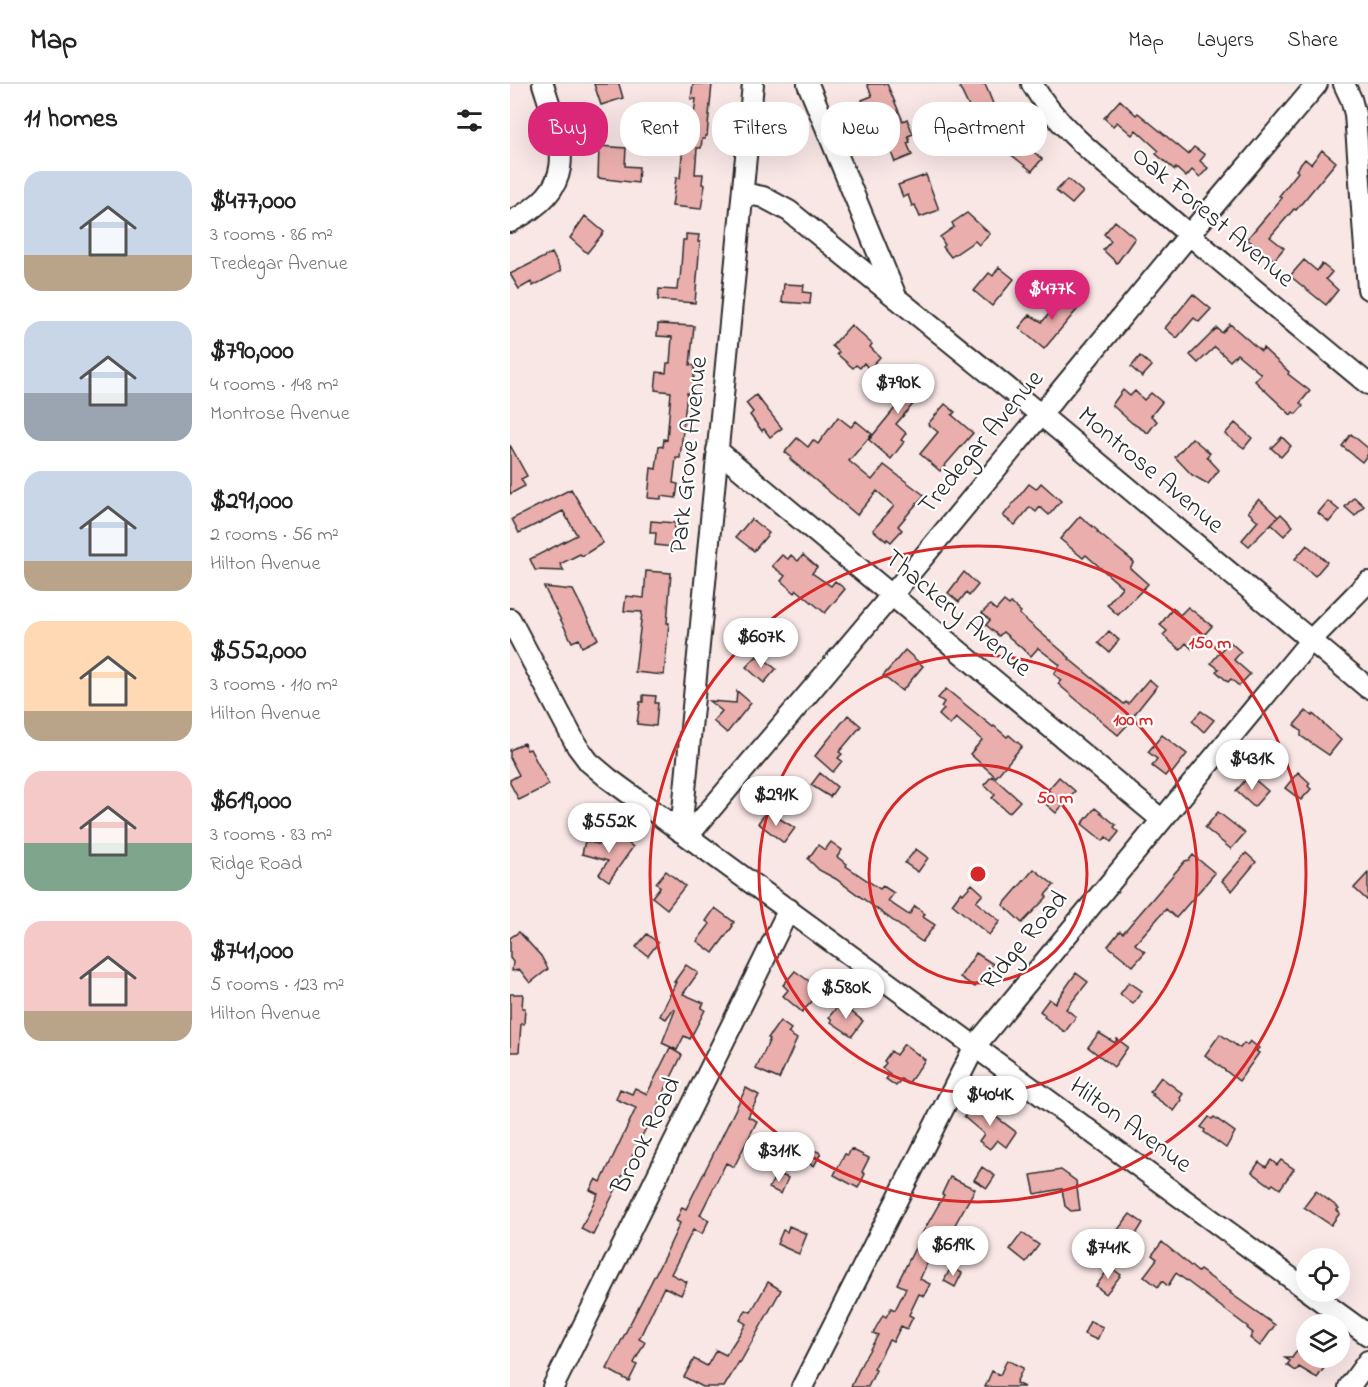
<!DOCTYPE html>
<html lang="en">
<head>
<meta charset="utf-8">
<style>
  body { margin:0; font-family:"Indie Flower",sans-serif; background:#f6f6f6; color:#222; height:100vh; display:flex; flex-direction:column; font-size:22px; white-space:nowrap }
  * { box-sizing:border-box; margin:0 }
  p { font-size:20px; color:#767676 }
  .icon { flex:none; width:33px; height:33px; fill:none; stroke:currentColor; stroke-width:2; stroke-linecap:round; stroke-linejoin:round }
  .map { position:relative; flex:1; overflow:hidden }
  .drawer { display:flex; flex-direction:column; background:#fff; width:510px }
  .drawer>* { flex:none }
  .hud { position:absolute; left:18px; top:18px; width:570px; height:54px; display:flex; gap:12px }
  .fabs { position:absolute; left:786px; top:1164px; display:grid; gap:12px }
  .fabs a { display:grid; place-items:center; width:54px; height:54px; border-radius:50%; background:#fff; box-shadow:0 6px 24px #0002; font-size:30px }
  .price { position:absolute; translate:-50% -51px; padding:0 14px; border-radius:21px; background:#fff; color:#222; font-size:20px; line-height:39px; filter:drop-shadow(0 2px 3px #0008) }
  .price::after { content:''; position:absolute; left:50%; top:36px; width:18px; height:14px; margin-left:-9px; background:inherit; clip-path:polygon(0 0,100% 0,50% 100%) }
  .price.active { background:#db2777; color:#fff }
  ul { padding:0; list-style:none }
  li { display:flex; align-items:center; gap:18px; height:150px; padding:0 24px }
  li span { display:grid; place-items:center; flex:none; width:168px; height:120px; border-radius:18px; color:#555 }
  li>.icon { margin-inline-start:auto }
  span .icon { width:72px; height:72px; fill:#fffc; stroke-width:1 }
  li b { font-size:26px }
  h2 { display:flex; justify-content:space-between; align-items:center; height:72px; padding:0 24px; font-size:26px }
  .pill { padding:0 21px; border-radius:24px; background:#fff; box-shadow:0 6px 24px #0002; font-size:21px; line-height:54px }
  .pill.active { background:#db2777; color:#fff }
  header { display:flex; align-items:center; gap:36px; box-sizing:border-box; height:84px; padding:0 30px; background:#fff; border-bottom:2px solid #e0e0e0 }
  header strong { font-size:28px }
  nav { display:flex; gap:33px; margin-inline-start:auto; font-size:21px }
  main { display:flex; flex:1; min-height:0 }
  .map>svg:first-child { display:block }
</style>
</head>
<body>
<header>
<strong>Map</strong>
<nav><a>Map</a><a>Layers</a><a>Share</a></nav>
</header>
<main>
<section class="drawer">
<h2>11 homes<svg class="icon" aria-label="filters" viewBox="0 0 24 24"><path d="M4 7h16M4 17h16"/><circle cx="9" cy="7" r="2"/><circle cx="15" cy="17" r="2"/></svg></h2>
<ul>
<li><span style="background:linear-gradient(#c9d6e8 70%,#b9a48a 0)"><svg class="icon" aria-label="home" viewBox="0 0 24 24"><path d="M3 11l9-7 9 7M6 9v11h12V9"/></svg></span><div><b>$477,000</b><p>3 rooms · 86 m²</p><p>Tredegar Avenue</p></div></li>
<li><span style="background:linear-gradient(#c9d6e8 60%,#9aa5b1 0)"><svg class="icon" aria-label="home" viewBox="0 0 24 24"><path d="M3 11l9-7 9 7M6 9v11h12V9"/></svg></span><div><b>$790,000</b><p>4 rooms · 148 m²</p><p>Montrose Avenue</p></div></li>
<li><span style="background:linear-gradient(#c9d6e8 75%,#b9a48a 0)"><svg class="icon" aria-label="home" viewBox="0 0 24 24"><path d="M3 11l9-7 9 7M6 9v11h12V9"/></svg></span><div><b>$291,000</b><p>2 rooms · 56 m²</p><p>Hilton Avenue</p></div></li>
<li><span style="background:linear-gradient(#ffd9b3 75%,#b9a48a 0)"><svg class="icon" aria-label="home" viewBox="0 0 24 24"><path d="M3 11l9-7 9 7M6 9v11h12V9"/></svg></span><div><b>$552,000</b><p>3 rooms · 110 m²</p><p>Hilton Avenue</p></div></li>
<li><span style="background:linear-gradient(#f6c9c9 60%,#7fa58c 0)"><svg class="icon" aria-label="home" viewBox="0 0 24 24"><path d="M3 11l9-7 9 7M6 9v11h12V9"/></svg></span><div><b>$619,000</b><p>3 rooms · 83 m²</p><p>Ridge Road</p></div></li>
<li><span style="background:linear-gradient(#f6c9c9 75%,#b9a48a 0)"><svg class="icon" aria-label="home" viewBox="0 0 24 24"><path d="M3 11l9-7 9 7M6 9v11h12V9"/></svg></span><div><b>$741,000</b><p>5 rooms · 123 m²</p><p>Hilton Avenue</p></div></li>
</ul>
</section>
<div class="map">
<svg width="858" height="1303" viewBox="0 0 858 1303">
  <rect width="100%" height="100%" fill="#f9e7e6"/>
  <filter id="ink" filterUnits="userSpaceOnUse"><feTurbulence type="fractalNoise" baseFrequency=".0167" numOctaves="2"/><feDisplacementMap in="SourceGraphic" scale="12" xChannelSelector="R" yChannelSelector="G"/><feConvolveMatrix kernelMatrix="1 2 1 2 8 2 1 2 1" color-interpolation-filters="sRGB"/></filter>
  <g filter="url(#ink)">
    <path fill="#eaafac" stroke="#2b2b2b" stroke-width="1.5" d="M84,0H109L113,14L91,21Z
      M183,0H202L197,52H195V55H192L191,64H187L185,90H193L192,100L195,101L191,125L162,122L166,94H170L175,38L183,39L186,15H181Z
      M357,0H377L393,37L397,35L403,50L398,52L400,58L397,59L402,71L385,78L380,66L376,68L352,16L362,12Z
      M448,0H475L488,32L468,42Z
      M610,16L626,31L628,29L678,70L684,63L695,71L690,77L698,84L690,93L682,86L676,93L666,84L665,86L646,70L649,67L626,46L622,51L607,38L603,42L594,34Z
      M506,53L532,75L522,87L495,66Z
      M89,62L116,64L115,82L129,83L128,99L88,94Z
      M812,66L826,78L786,126L784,125L760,153L774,164L764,176L737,155L772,114L769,112L788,88L786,86L795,75L801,80Z
      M416,91L429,126L410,133L405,121L402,122L398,111L393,113L388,101Z
      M558,95L573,108L562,120L546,107Z
      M457,129L480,150L469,161L465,157L441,173L433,163L435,161L430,153L444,143L442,139Z
      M75,132L94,148L77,169L60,154Z
      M605,137L625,154L607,179L593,166L601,157L594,150Z
      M176,150L189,151L188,158H190L185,219L148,216L149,205L167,206L168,196H170L173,156H176Z
      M42,169L51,187L23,202L21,198L9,205L0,190Z
      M794,176L807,187L812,180L822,188L816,195L828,206L816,221L780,192Z
      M489,183L504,195L482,222L464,207L479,189L483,192Z
      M274,200L294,201L293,208L301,209L300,220L272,218Z
      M565,206L576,215L534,265L509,244L520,231L532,238L544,224L547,227Z
      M683,210L701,225L689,238L684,234L667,254L655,244Z
      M148,240L184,242L180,281L185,282L182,310L177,309L170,374H166L163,399L168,400L166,414L151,412V415L138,414L141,384L146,385L149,362L153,363L154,355L157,356L161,308L145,306L147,288L156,289L157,279H160L162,253L147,252Z
      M720,240L751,267L753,264L779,288L778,290L800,307L790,319L793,322L786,330L783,328L781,331L745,297L751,290L727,270L720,277L705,263L688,279L680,271L707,244L712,249Z
      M341,241L362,260L360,263L370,273L359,285L354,279L350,284L346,281L343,284L327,270L329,268L322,262Z
      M630,272L642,282L632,293L621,283Z
      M394,285L417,304L386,340L396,349L391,356L394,358L381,375L359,356L390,318L385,314L392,306L383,298Z
      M613,306L620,312L625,307L634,316L641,309L652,318L641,332L647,337L638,349L622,339L602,321Z
      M246,311L272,344L260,353L254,345L252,347L240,331L243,328L236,319Z
      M435,320L445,328L442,331L463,349L430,387L410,370L428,348L418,340Z
      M328,333L341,343L346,337L362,350L339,377L362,396L374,381L414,411L388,442L392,446L381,458L377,455L376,457L363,446L384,422L367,407L347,431L280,375L281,373L275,368L287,354L298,363L303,356L308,360Z
      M725,339L742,354L734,364L715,350Z
      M841,350L858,364V370L852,378L832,362Z
      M772,353L781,362L771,373L761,364Z
      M682,354L700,369L697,373L709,386L698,400L682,391L665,373Z
      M0,361L17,392L11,395L15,402L0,410Z
      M531,399L551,417L539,431L530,423L526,428L520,423L505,441L493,432L519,400L526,405Z
      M61,405L93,459L72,472L70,470L50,480L54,487L25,486L20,475L67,451L53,427L9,449L2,435Z
      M844,413L854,422L845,432L835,423Z
      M749,415L768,433L739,462L732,456L748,437L738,428Z
      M818,417L829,426L819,438L808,429Z
      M771,430L783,442L774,452L761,440Z
      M570,432L588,447L587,448L624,478L620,484L638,500L608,531L597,521L612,503L576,471L573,474L550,455Z
      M241,435L259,449L244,467L226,453Z
      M141,437L165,439L163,463L145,461L146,449H140Z
      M797,461L817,478L805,492L785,475Z
      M272,471L278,475L281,471L288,477L293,471L307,483L302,489L321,502L325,497L335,505L315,529L287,506L285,509L271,497L275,492L262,482Z
      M136,487L161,489L157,539H159L154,591L125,588L132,528L114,527L116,512L134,514Z
      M454,488L468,501L459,512L456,509L449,518L438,509Z
      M34,503L63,506L88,555L72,563L69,555L62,558Z
      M494,517L499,521L501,519L511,528L509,530L560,574L559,575L614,620L616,618L618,620L639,595L647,602L623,632L625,633L608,651L548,600L551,596L544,590L550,581L528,564L521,572L493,548L489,552L476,541L480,536L472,529L480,521L486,526Z
      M678,523L702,542L682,565L676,559L670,566L653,551L657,547L650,541L663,524L670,531Z
      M599,547L609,556L599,568L588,559Z
      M719,557L731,568L724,576L740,590L729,602L721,595L718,598L706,587L709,585L701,579Z
      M395,566L413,582L392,607L373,592Z
      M247,572L252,576L253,574L266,585L254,599L236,583Z
      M436,605L483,643L484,642L497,653L499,651L512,662L486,693L460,670L472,656L446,634L440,641L429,631L434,625L431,623L434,618L428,614Z
      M227,607L241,619L217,649L203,637L212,627L199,617L226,619Z
      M133,611L146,612L145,619H148L146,642L127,640L130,618H133Z
      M691,627L704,636L694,648L682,637Z
      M796,627L802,632L803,630L831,656L819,671L791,652V647L784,641Z
      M338,631L351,642L329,668L332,670L328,674L332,677L323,688L305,672Z
      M652,651L677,670L662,689L659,687L655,692L642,682L647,675L638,668Z
      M14,659L17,666L20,665L39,701L9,716L0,699V696L9,691L0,674V666Z
      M788,688L800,699L798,702L801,705L791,716L775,704Z
      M310,689L327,703L320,713L301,701Z
      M482,692L510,717L499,729L482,714L485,711L474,701Z
      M549,693L565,707L546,729L530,715Z
      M738,693L741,696L743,694L758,707L744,723L726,707Z
      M585,724L606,741L604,743L609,748L601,758L596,753L593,757L572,740Z
      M257,727L285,744L274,759L248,739Z
      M708,728L735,749L721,765L695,744Z
      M104,749L123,763L99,797L89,790L98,777L72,770L75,757L92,761L99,751L101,752Z
      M321,758L332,766L327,773L337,780L336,782L370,805L373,802L384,809L378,817L399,831L405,822L415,830L413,833L425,841L412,858L326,795L309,786L298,775L308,761L315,766Z
      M406,765L418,774L408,788L395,779Z
      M736,769L746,778L722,807L712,797Z
      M683,771L705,789L666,834L656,825L625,860L635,868L623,882L598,862L610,847L613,849L675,777L679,776Z
      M524,785L544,801L535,811L537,813L512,839L493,821Z
      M156,787L175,802L157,825L142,813L150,803L146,799Z
      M858,789V817L844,804Z
      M462,800L473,810L466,818L490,837L479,851L442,820L451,808L453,810Z
      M205,824L224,838L222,841L223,842L203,869L187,857L200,840L196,837Z
      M9,848L31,872L38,885L20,899L10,886L2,887L3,878L0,874V854Z
      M137,850L148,859L138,872L126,863Z
      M466,869L483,880L465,903L450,893Z
      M176,881L188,889L173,910L194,919L191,924L195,926L180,955L174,952L167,966L152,959L165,926L163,925L156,935L150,932L166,898H164Z
      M285,887L310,905L306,913L292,928L273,912L278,906L273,901Z
      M566,889L578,898L556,925L566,933L555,948L534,933L535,931L530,927L539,915L545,919Z
      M619,898L632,907L623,920L610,910Z
      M0,910H13L12,924H15L14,940H11L9,968H0Z
      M330,919L353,937L342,952L321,938L322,936L319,933Z
      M270,937L281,945L278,949L287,955L269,995L246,985L260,955L258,954Z
      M589,949L605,959L607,955L618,963L604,983L578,963Z
      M710,950L730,964L734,959L737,961L740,957L749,964L746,967L749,969L729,997L695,971Z
      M394,960L415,976L398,1000L391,995L386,1002L376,995L380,990L372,984L376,979L374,977L381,967L386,971Z
      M160,964L172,971L150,1016L148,1021L150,1022L146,1032L143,1030L83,1151L71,1145L88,1110L80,1106L86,1095L91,1098L126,1024L106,1015L110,1005L122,1010L125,1004L137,1010Z
      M651,993L673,1010L670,1014L672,1016L664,1027L642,1011L644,1010L640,1008Z
      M236,1004L249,1011L238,1033L247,1037L224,1083L216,1079L190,1131L199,1136L192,1150L183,1146L161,1190L177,1198L171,1211L154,1203L129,1255L135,1258L124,1279L127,1281L119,1297L97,1285L156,1169L170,1139L166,1137L172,1123L176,1125Z
      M465,1020L473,1026L474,1024L506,1048L496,1063L487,1056L480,1065L469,1057L474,1050L454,1033Z
      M699,1033L702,1035L704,1033L725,1048L716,1064L694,1048L695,1046L691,1043Z
      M299,1064L311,1069L304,1082L293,1077Z
      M341,1065L359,1074L352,1088L355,1090L348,1104L324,1091L335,1070L338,1071Z
      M761,1076L767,1081L771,1076L784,1085L770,1105L763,1100L761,1102L742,1088L749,1078L756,1083Z
      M472,1083L485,1092L477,1104L464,1096Z
      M551,1086L566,1097L570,1126L561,1127L555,1122L552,1105L525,1110L521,1091Z
      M267,1089L278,1094L271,1110L259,1104Z
      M440,1093L465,1105L430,1167L424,1164L410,1195L420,1200L414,1212L409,1210L399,1231L403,1233L397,1245L391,1242L383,1258L379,1256L364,1285L366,1286L358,1303H341L352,1279L368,1251L363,1249L373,1231L376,1233L381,1224L385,1226L396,1204L387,1200L413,1148L434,1111L432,1110Z
      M806,1107L829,1124L827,1126L830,1129L821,1141L794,1123Z
      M620,1130L633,1139L618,1163L603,1152Z
      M279,1142L297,1150L289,1170L267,1160L273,1146L277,1148Z
      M512,1149L529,1161L516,1178L500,1165Z
      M652,1158L688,1188L690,1186L721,1208L720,1209L765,1241L750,1262L740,1254L743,1249L737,1244L738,1243L666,1189L658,1202L652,1197L648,1203L634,1192L647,1175L642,1171Z
      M441,1183L452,1189L445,1203L434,1197Z
      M600,1183L611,1191L596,1210L586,1202Z
      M258,1198L271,1206L230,1279L229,1278L214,1303H193L174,1293L184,1275L197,1282L206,1266L216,1271L236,1240L230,1236L236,1226L241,1228Z
      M580,1237L593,1243L587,1256L574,1250Z
      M796,1254V1274H808L817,1280L807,1294L789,1283L786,1287L777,1281L780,1277L775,1274H782Z
      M497,1276L513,1284L506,1299L514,1303H475L482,1287L490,1291Z"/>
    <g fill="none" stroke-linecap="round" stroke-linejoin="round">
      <g stroke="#2b2b2b" stroke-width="24">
        <path id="minor" d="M298,0L385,210
          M522,0C549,46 594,78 634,112C708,176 783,238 858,300
          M834,0L841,15L845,30L858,205
          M233,109L253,113L279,127L531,331L858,604
          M0,138C71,102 53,63 33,0
          M207,366L652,736
          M0,535L67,662L79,678L98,694L796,1205
          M171,748L243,0
          M178,752L391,500L679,151L807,0
          M799,1208L858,1251
          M43,1303L279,825
          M292,1303L465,962L801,556L858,498
          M839,1303L858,1277"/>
      </g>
      <use href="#minor" stroke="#fff" stroke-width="20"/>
    </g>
  </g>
  <g fill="none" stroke="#d62828" stroke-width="3">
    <circle cx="468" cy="790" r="109"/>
    <circle cx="468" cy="790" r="219"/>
    <circle cx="468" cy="790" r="328"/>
  </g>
  <g text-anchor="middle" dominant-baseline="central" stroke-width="4.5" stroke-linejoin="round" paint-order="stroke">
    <g font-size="26" fill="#2b2b2b" stroke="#fff">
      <text transform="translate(702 134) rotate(40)">Oak Forest Avenue</text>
      <text transform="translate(472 359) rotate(-50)">Tredegar Avenue</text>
      <text transform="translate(180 371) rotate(-84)">Park Grove Avenue</text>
      <text transform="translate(640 387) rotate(40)">Montrose Avenue</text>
      <text transform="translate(447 530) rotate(40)">Thackery Avenue</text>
      <text transform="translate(515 857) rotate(-50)">Ridge Road</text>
      <text transform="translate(620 1042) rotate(36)">Hilton Avenue</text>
      <text transform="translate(137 1052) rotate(-64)">Brook Road</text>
    </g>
  </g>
  <circle cx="468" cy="790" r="9" fill="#d62828" stroke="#fff" stroke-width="3"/>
  <g font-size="18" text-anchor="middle" font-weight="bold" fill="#d62828" stroke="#fff" stroke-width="4.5" stroke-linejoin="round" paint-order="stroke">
    <text x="700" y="564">150 m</text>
    <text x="623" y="641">100 m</text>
    <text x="545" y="719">50 m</text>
  </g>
</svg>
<div class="fabs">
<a><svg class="icon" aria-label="locate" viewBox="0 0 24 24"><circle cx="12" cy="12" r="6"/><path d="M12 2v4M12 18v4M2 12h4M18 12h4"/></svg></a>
<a><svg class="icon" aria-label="layers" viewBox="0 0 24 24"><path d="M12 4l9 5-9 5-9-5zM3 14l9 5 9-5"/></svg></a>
</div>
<b class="price active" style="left:542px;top:237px">$477K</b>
<b class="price" style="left:388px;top:331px">$790K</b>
<b class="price" style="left:251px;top:585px">$607K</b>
<b class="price" style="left:742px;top:707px">$431K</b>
<b class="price" style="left:266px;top:743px">$291K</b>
<b class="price" style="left:99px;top:770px">$552K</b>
<b class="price" style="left:336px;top:936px">$580K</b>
<b class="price" style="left:480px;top:1043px">$404K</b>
<b class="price" style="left:269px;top:1099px">$311K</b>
<b class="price" style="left:443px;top:1193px">$619K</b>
<b class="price" style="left:598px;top:1196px">$741K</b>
<div class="hud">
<a class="pill active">Buy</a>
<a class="pill">Rent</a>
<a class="pill">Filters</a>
<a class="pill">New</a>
<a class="pill">Apartment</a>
</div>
</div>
</main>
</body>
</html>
